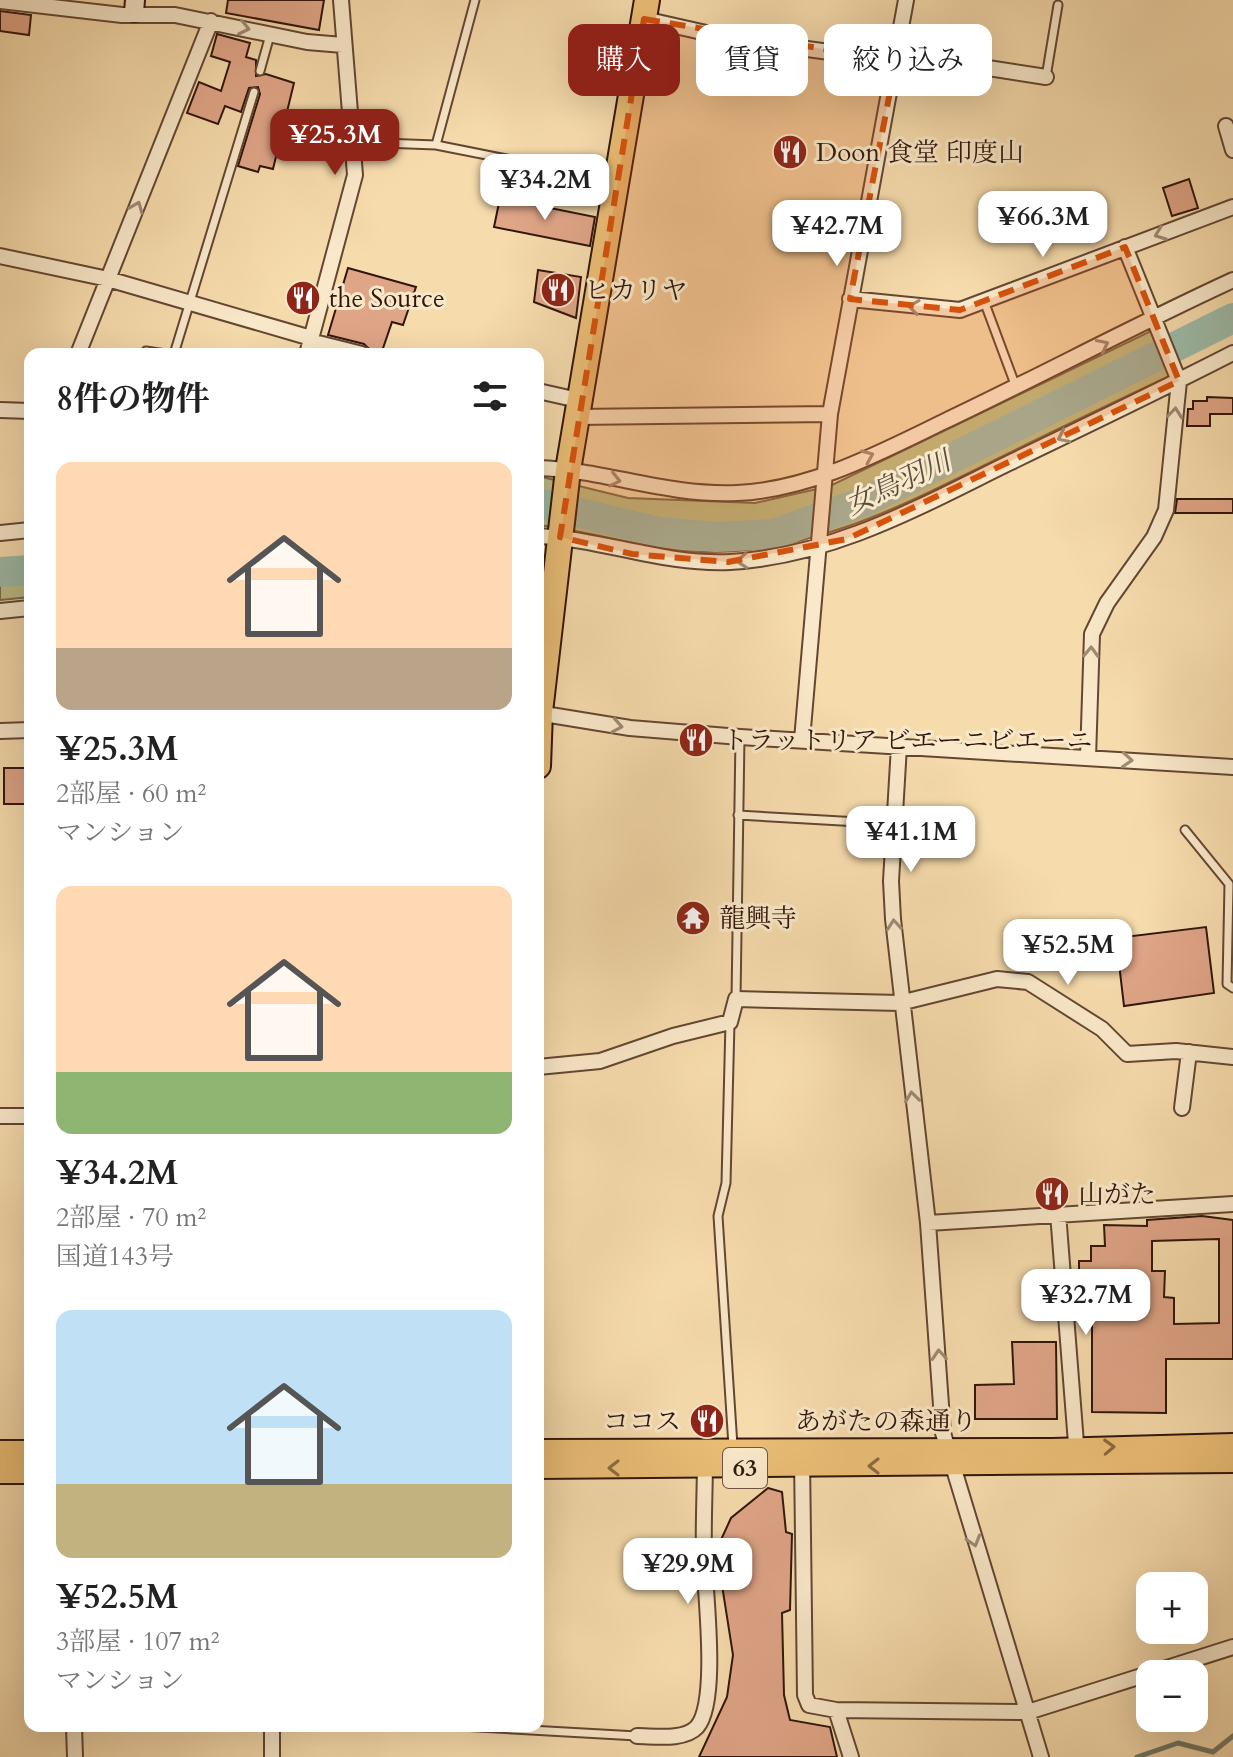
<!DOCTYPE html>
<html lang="ja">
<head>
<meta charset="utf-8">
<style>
  body { margin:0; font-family:Cardo,"Noto Serif JP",serif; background:#f6f6f6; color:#222; height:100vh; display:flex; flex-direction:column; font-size:30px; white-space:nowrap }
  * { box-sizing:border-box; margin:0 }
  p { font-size:26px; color:#767676 }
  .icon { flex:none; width:44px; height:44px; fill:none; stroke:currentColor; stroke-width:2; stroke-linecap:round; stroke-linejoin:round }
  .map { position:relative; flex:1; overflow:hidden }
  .panel { position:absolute; left:24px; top:348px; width:520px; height:1384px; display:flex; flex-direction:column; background:#fff; border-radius:16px; box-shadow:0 8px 32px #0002 }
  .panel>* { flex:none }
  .banner { position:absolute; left:568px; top:24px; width:544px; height:72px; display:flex; gap:16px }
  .buttons { position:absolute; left:1136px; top:1572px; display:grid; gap:16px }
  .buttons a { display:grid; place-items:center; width:72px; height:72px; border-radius:16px; background:#fff; box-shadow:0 8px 32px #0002; font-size:40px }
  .price { position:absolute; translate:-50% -68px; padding:0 18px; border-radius:16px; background:#fff; color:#222; font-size:26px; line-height:52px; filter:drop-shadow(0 2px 4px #0008) }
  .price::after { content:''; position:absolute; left:50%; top:48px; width:24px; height:18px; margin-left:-12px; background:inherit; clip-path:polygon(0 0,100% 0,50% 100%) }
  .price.on { background:#8f2418; color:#fff }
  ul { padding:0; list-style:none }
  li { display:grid; align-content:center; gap:16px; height:424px; padding:0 32px }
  li span { display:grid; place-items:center; height:248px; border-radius:16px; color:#555 }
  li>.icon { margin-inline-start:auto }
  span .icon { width:144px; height:144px; fill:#fffc; stroke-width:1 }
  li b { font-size:34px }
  h2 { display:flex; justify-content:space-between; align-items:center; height:96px; padding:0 32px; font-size:34px }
  .pill { padding:0 28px; border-radius:16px; background:#fff; box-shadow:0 8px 32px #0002; font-size:28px; line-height:72px }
  .pill.on { background:#8f2418; color:#fff }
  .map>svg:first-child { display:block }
</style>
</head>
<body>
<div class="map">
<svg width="1233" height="1757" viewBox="0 0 1233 1757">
  <rect width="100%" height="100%" fill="#f6dbac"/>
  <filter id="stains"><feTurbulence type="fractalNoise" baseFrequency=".0025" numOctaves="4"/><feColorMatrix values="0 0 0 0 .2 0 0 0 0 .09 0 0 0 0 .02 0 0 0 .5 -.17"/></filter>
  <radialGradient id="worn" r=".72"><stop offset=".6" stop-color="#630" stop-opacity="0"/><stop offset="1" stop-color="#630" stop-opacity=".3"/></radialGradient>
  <path fill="#bec088" stroke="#786b4a" stroke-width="2" d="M1151,331L1162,350L815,517C763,529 710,539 657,526C617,516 578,497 538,492V476L628,498L755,503L830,486Z
    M1165,358L1172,374L1163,379C1108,405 1053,431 999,458C904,505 809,555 700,552C644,550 593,531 538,525V514L656,537L716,542L774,538L880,497Z
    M30,573V597L0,600V575Z"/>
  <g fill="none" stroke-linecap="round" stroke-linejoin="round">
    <path stroke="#727969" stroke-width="5" d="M1137,1757L1178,1743L1213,1752L1233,1736"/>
    <path stroke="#9dbba8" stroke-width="30" d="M538,503L659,532L716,537L773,534L866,501L1233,318
      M0,572L30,570"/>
  </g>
  <path fill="#dfa587" stroke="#32160b" stroke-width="2" fill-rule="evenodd" d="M228,0H324L319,30L226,13Z
    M0,11L31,15L29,35L0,31Z
    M217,34L250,43L246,57L256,60V76L266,74L294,83L273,169L260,166L258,172L238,166L260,94L258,87L249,88L241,112L225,106L218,124L187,113L199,82L221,91L230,62L211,56Z
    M1189,179L1198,208L1172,216L1163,188Z
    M500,198L595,217L590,246L494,227Z
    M348,268L416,287L403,325L392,322L381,354L372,352L364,344L328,335Z
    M538,270L581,277L576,318L534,302Z
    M1207,397L1233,398V414H1210V426H1187L1188,409H1193V401H1207Z
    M1177,499H1233V513H1175Z
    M4,768H30V804H4Z
    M1206,927L1214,993L1124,1006L1116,938Z
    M1202,1216L1233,1220V1359H1166V1413L1092,1412V1319H1079V1261H1091V1246H1105L1104,1225L1147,1226V1220ZM1219,1239V1323L1174,1324V1298L1164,1297L1165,1271H1152V1241Z
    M1012,1342H1056L1057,1419H975V1385L1014,1384Z
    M768,1488L782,1492L786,1532L792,1534L790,1610L782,1613L784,1695L790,1720L830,1727L837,1757H699L727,1697L733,1655L719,1566L720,1542L731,1518Z"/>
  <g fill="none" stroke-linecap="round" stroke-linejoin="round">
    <g stroke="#634733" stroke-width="11">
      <path id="lane" d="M260,71L270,35
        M1046,77L1058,5
        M355,142L436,145L612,180
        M436,145L475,0
        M984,301L1016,387
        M145,354L146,351L166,354
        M174,354L254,92
        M738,815L894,824
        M1185,830L1229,884L1227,984L1233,988
        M736,999L740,737
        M730,1022L726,1183L718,1216L733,1446
        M460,1726L637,1736"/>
    </g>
    <g stroke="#634733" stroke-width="18">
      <path id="street" d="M0,1L122,15H175L307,42L343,45
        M644,19L733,39L896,61
        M897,54L1046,77
        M1226,126L1233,150
        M0,256L108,279L311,338
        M850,299L960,310L1233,207
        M310,341L362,354
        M78,354L211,21
        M307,354L355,175L341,0
        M538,391L578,400
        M0,410L30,411
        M576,417L830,414
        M538,468C606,470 665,496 737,493C810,490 879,453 943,422C1040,376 1135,325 1233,280
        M0,533L30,530
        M538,536C603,539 663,565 730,562C833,556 919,507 1009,463C1084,427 1159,391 1233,353
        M0,611L30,608
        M538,713L630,728L740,737L1233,767
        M0,731L30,730
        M802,740L830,414L906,0
        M899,746L891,881L893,919L928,1223L943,1433L1041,1757
        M1088,758L1092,634L1107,603L1154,537L1166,510L1179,381L1125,247
        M538,1067L600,1061L673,1036L730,1022L736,999L900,1003L997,979L1028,982L1102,1029L1127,1054L1176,1051L1233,1057
        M1182,1108L1189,1052
        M0,1116H30
        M1058,1213L1077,1456
        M928,1223L1233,1204
        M802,1457L805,1695L809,1705L836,1710L1028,1712L1233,1647
        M836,1710L851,1757
        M74,1726L75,1757
        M272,1726V1757
        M637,1736C654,1736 684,1741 697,1727C719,1702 705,1592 704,1557C703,1524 705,1491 705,1458"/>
    </g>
    <g stroke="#32160b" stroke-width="22">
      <path id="secondary" d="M134,12L135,0"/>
    </g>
    <g stroke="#32160b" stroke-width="24">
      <path id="primary" d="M538,1450L1052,1449L1233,1444
        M538,1468L1233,1462"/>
    </g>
    <g stroke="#32160b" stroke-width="28">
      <path id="highway" d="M538,766L540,712L568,470L647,0
        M0,1453H30
        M0,1471H30"/>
    </g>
    <use href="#lane" stroke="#f9e8c9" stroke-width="7"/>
    <use href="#street" stroke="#f9e8c9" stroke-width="14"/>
    <use href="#secondary" stroke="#f9e8c9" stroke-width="18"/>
    <use href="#primary" stroke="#ebbe76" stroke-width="20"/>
    <use href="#highway" stroke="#ebbe76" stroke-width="24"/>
  </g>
  <defs><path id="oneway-chevron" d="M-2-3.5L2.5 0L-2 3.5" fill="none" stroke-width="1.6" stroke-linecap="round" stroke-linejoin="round" transform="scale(2)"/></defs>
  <g stroke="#9f8a74">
    <use href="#oneway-chevron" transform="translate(244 28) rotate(12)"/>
    <use href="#oneway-chevron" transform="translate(137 207) rotate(-68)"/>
    <use href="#oneway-chevron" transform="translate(1160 234) rotate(159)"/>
    <use href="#oneway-chevron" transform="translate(914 307) rotate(-172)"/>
    <use href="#oneway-chevron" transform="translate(1103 345) rotate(-26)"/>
    <use href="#oneway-chevron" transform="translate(1175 413) rotate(-84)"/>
    <use href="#oneway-chevron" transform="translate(1063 437) rotate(154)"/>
    <use href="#oneway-chevron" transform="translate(868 456) rotate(-23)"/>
    <use href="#oneway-chevron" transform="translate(615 480) rotate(13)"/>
    <use href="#oneway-chevron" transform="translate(742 561) rotate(175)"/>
    <use href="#oneway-chevron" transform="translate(1091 652) rotate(-88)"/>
    <use href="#oneway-chevron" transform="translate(617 726) rotate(10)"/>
    <use href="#oneway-chevron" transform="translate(1127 760) rotate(4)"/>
    <use href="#oneway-chevron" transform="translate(894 925) rotate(-95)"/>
    <use href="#oneway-chevron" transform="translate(912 1097) rotate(-97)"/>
    <use href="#oneway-chevron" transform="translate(939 1355) rotate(-94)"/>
    <use href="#oneway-chevron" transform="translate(974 1541) rotate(73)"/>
  </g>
  <g stroke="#8e6a40">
    <use href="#oneway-chevron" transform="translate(1109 1447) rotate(-2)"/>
    <use href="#oneway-chevron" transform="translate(874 1466) rotate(180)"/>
    <use href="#oneway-chevron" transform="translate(614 1468) rotate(180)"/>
  </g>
  <path fill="#d6520c" fill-opacity="0.2" stroke="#d6520c" stroke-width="6" stroke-dasharray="16 10" stroke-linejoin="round" d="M644,19L896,61L850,299L960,310L1125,247L1179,381L847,539L728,562L632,554L560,537Z"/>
  <defs>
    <g id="restaurant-disc" transform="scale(1.8)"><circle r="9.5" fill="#8f2418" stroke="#f9e8c9"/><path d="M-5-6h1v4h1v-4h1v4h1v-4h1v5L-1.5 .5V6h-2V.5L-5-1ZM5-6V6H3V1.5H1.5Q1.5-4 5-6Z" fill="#fff"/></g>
    <g id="temple-disc" transform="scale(1.8)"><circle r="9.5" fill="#8f2418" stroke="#f9e8c9"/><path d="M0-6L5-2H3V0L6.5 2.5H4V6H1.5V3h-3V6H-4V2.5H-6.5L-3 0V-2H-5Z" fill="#fff"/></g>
  </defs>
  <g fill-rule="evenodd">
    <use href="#restaurant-disc" x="790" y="152"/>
    <use href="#restaurant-disc" x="558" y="290"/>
    <use href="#restaurant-disc" x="303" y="298"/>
    <use href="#restaurant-disc" x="696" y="740"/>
    <use href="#temple-disc" x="693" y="918"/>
    <use href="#restaurant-disc" x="1052" y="1194"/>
    <use href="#restaurant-disc" x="707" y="1421"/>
  </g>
  <g text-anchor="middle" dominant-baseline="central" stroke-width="6" stroke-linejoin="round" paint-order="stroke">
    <rect fill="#f9e8c9" stroke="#6e5544" stroke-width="2" x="723" y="1448" width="44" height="40" rx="6"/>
    <g font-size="24" font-weight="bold" fill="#32160b">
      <text x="745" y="1468">63</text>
    </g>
    <g font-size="26" fill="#32160b" stroke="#f9e8c9" text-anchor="start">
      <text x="816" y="152">Doon 食堂 印度山</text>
      <text x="584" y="290">ヒカリヤ</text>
      <text x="329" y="298">the Source</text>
      <text x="722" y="740">トラットリア ビエーニビエーニ</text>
      <text x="719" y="918">龍興寺</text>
      <text x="1078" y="1194">山がた</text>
      <text x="681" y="1421" text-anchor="end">ココス</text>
    </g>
    <g font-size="26" fill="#32160b" stroke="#f9e8c9">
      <text x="886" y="1421">あがたの森通り</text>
    </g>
    <g font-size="28" font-style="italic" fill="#575042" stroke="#f9e8c9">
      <text transform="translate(898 483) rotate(-25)">女鳥羽川</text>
    </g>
  </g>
  <rect width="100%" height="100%" filter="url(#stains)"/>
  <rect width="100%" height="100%" fill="url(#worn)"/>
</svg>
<div class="buttons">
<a>+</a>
<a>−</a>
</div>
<b class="price on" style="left:335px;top:177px">¥25.3M</b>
<b class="price" style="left:545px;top:222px">¥34.2M</b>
<b class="price" style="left:1043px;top:259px">¥66.3M</b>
<b class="price" style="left:837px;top:268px">¥42.7M</b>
<b class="price" style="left:911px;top:874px">¥41.1M</b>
<b class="price" style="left:1068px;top:987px">¥52.5M</b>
<b class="price" style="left:1086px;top:1337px">¥32.7M</b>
<b class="price" style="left:688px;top:1606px">¥29.9M</b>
<div class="banner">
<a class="pill on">購入</a>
<a class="pill">賃貸</a>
<a class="pill">絞り込み</a>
</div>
<section class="panel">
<h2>8件の物件<svg class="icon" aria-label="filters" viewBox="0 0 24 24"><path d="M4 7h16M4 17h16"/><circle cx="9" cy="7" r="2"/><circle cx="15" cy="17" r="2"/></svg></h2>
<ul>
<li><span style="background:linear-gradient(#ffd9b3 75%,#b9a48a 0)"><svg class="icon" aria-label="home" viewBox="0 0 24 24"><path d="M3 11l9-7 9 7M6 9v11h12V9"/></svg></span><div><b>¥25.3M</b><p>2部屋 · 60 m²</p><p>マンション</p></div></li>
<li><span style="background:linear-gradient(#ffd9b3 75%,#8fb573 0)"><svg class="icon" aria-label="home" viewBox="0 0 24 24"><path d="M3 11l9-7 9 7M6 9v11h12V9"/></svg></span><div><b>¥34.2M</b><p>2部屋 · 70 m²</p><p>国道143号</p></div></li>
<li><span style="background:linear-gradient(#bfe0f5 70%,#c2b280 0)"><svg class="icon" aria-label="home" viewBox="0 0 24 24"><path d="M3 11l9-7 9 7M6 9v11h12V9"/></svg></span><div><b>¥52.5M</b><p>3部屋 · 107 m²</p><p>マンション</p></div></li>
</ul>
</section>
</div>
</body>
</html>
